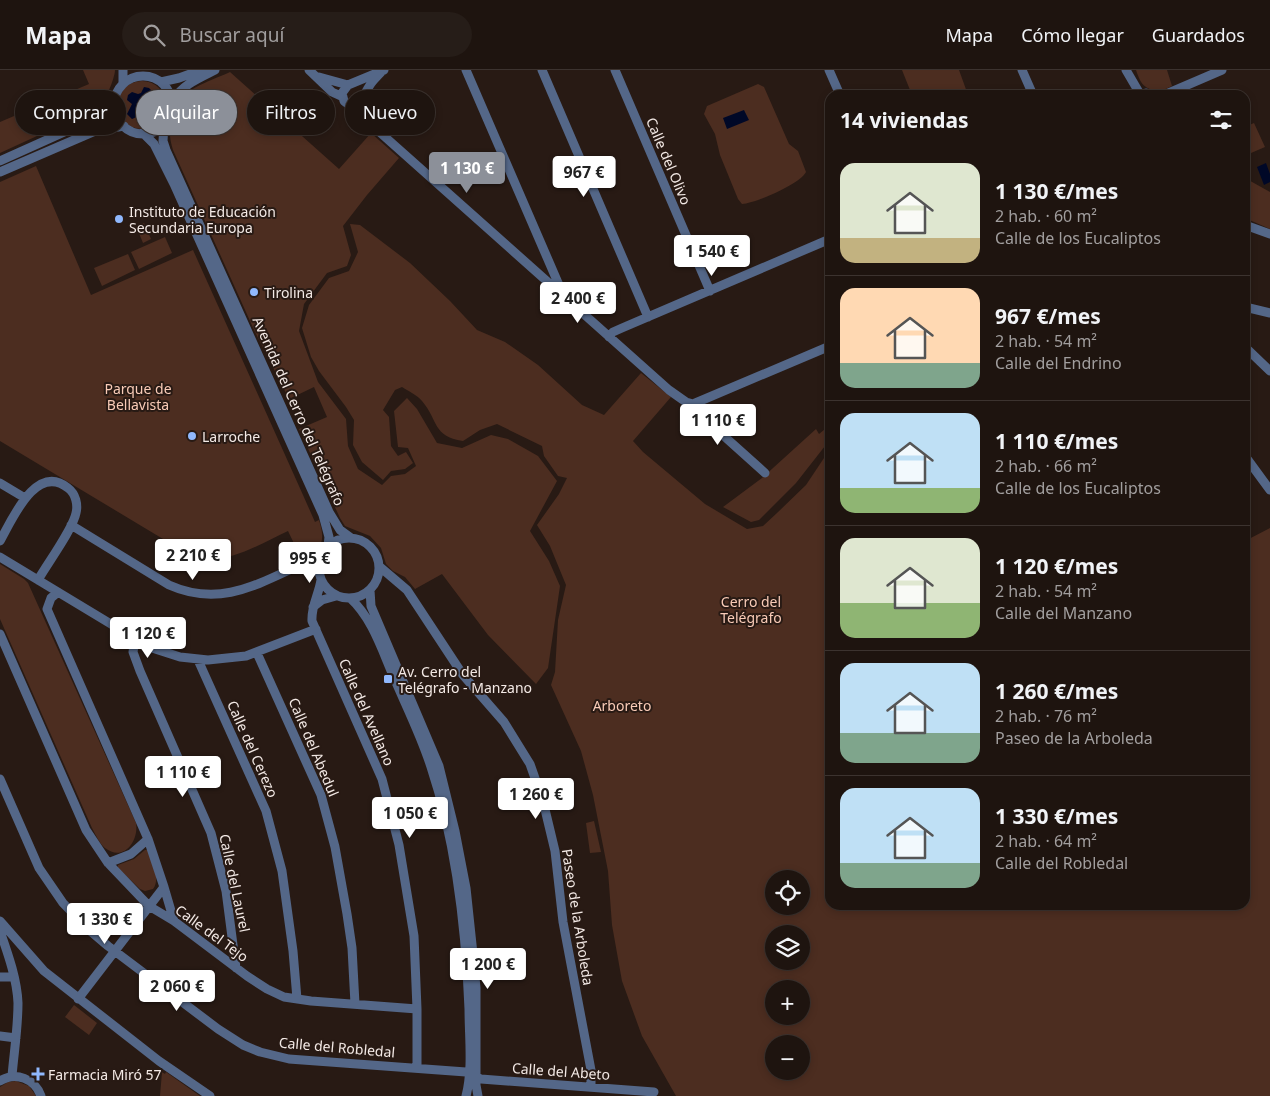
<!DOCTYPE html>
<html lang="es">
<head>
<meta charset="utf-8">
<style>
  body { margin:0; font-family:"Noto Sans",sans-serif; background:#261d18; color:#f1f3f6; height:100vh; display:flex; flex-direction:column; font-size:19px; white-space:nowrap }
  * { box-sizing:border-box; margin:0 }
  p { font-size:16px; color:#a19e9e }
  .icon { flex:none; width:28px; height:28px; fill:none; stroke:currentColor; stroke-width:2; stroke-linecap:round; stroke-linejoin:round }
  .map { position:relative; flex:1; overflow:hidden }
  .drawer { position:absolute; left:825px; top:20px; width:425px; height:820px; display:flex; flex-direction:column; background:#1e140f; border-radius:15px; box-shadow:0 2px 8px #0003,0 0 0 1px #3c332f }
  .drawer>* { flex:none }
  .banner { position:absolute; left:15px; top:20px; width:475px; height:45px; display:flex; gap:10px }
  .tools { position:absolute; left:765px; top:800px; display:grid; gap:10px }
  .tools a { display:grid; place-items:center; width:45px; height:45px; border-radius:50%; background:#1e140f; box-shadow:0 2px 8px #0003,0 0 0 1px #3c332f; font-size:25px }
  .price { position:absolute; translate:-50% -42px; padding:0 11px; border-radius:5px; background:#fff; color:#222; font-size:16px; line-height:32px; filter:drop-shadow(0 1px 2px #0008) }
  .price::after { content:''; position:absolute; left:50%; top:30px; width:15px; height:11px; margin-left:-8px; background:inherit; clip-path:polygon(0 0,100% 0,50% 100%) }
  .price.current { background:#8c9099; color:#fff }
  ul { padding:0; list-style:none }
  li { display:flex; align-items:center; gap:15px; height:125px; padding:0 15px }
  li+li { border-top:1px solid #3c332f }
  li span { display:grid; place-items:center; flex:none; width:140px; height:100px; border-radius:15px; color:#555 }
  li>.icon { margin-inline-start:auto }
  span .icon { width:60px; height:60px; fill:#fffc; stroke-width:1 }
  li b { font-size:21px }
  h2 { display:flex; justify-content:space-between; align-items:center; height:60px; padding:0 15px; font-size:21px }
  .pill { padding:0 18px; border-radius:22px; background:#1e140f; box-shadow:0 2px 8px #0003,0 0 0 1px #3c332f; font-size:18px; line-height:45px }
  .pill.current { background:#8c9099; color:#fff }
  header { display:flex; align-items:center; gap:30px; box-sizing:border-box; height:70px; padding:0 25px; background:#1e140f; border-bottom:1px solid #3c332f }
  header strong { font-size:24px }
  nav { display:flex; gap:28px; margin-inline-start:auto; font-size:18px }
  .search { width:350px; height:45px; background:#261d18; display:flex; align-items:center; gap:12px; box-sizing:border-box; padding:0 18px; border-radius:28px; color:#a19e9e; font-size:19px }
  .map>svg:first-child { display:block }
</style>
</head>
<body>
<header>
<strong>Mapa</strong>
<div class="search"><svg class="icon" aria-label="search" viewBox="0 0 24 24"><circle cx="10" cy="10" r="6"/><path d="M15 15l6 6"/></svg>Buscar aquí</div>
<nav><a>Mapa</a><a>Cómo llegar</a><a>Guardados</a></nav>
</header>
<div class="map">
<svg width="1270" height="1026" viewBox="0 0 1270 1026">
  <rect width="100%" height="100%" fill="#281a14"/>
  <path fill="#4c2d20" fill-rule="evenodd" d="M83,0H115C115,8 105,31 100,37L0,83V52L89,14Z
    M902,0H959L968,25H912Z
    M1136,0H1167L1172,16L1159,22C1144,18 1141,15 1136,0Z
    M230,2L339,99L371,63L399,88L367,125L343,156L351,185L347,196L327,203L304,234L299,261L318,312L346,349L348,376L358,399L382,415L391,406L405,404L416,396L408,378L398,377L394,341L407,328L417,339L437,373L462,378L491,365L508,369L538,386L557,411L530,461L549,491L560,516L548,598L536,614L488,565L442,504L415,519L405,507L393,501L386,494L381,478L370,466L345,456L340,448L299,359L327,347L314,317L289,329L255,262L173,80C167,58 171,65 178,47C180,41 179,34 182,28C190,17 217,8 230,2Z
    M118 35a24 24 0 1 1 48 0a24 24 0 1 1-48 0Z
    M758,14L764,17L789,74L798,81L806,102C800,114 756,133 742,134L738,129L720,85L715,64L704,44L707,36Z
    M1254,53L1265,77L1251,83L1249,80L1245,82V57Z
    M36,96L91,225L193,180L303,425L315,452L319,450C326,472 322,480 301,488L288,461C258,475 226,496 193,487L0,371V112Z
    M1245,108L1270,122V159L1245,148Z
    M144,153L151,169L143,173L136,156Z
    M350,154L360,155L410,193L450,231L477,260L505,272L538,295L582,335L604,345L641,303L671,327L633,371L643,382L705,434L747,459L763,456L777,443L806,415L826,385L830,382V835H1245V471L1270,458V1026H676L642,966L622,911L612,855L608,801L593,725L581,681L551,615L555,602L558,550L566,515L550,476L537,455L559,424L567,408L558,406L544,386L542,376L497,354L480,360L463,371C432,366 439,351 422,331C417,325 408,321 402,317L395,320L383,340L389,347L391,376L398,386L406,382L413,393L405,399L391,401L383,410L362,392L353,375L354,350L346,337L319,301L311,287L302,258L309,235L329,208L349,201L358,182ZM774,809H801V836H774ZM774,864H801V891H774ZM774,919H801V946H774ZM774,974H801V1001H774Z
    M165,167L172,183L139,199L131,182Z
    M128,184L135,200L102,216L94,198Z
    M830,355V372L825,376L796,413L759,450L751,452L723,437L762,408L816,359L819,364Z
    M0,494L24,509L28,513L136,753C139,772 123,792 105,778C99,773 96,765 92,758L0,549Z
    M594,751L601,782L590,783L586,753Z
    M145,780H148C152,792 161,808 153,819L145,821L140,819L118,798V795L134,789Z
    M74,935L97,953L89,965L65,947Z
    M162,1002L165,1004L166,1002L200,1026H160Z
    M16,1011L29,1016L36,1026H0V1017L8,1012Z"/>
  <path fill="#000827" d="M144,17L149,18L152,21V27L153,29H159L162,34L159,39L154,40L153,42L154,47L150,52H144L139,46L132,49L127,44L132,34L127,30L128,25L132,22L138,24L141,23Z
    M744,40L749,50L727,59L723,48Z
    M1266,93L1270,104V112L1264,115L1257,97Z"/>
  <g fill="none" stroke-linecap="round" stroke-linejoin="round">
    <path stroke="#546788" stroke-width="9" d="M123,0V14
      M309,0L332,22L343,27
      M383,0C379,5 373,10 370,15C363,25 359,44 344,31L342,23L348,15L384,0
      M466,0L562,222
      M542,0L648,247
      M615,0L710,221
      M829,0L840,25
      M1022,0L1033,25
      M1126,0L1140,24
      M114 35a29 29 0 1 1 58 0a29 29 0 1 1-58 0Z
      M319,7L348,15
      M161,12L179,8L201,0
      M1138,25L1146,23L1152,25
      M1164,25L1222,0
      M172,31C184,14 197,9 215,0
      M361,32L368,48L375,58L669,320L686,332L693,334L696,341L765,403
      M164,54L163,71L166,80L329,442L340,460L351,468
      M143,63L154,74L174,114L323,445L329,467L328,476
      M0,91L91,50L114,35
      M0,102L95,61L124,56
      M1245,155L1270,164
      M1245,237L1270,243
      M609,267L613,262L622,258L830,169
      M1245,277L1270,301
      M693,334L830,276
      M1245,386L1270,420
      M0,413L25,428
      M71,455L169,515C225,540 265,509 316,488L324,482
      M319 498a30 30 0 1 1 60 0a30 30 0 1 1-60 0Z
      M0,471C12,450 36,392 68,418C76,424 78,435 76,443C73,459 47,494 38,510
      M0,487L149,577L180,587L208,590L246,586L316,559
      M380,497L407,520L463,605L504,652L530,694L543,731L555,781L563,852L591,1000V1017
      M321,510C319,524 311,536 312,551L382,709L399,775L414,866L417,939V998
      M370,520L371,536L439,696L455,761L466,818L473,884L476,918V1015L478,1026
      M58,522L51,528L47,539L148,769L164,817L78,929
      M350,528C371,547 381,577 392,603C405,634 421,665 431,697C456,772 466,861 469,939C469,967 473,999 466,1026
      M313,537L322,530L336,526
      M0,564L86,760L108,793L149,836L174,851L247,906L267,919L284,927L311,931L417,939
      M135,569L133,582L140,601L211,763L226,821L236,898
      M257,583L321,725L335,777L347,844L352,878L355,934
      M198,590L266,741L282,801L293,881L297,929
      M0,709L39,798L63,833L88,859L108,876L218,959L243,975L260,982L289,989L466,1002L481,1009L654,1022
      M108,793L131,784L148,769
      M164,817L174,851
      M0,851L44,901L159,991L210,1026
      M0,861C8,884 17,909 18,933C18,958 14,982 12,1006
      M0,907H14
      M0,966L16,968
      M0,1011C16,1001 35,1009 41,1026"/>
  </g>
  <g fill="#90b8fd" stroke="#281a14" stroke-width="2">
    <circle cx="119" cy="149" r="5"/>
    <circle cx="254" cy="222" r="5"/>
    <circle cx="192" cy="366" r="5"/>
    <rect x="383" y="604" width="10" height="10" rx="2.5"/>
    <path d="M35.5 996.5h5v5h5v5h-5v5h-5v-5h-5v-5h5z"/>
  </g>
  <g text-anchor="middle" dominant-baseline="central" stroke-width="4" stroke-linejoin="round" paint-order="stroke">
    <g font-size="14" fill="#f3e9e5" stroke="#281a14">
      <text transform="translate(669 91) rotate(67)">Calle del Olivo</text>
      <text transform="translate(299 341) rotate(66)">Avenida del Cerro del Telégrafo</text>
      <text transform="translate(367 642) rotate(66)">Calle del Avellano</text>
      <text transform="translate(314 677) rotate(67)">Calle del Abedul</text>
      <text transform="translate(253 679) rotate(66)">Calle del Cerezo</text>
      <text transform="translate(235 813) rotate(78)">Calle del Laurel</text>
      <text transform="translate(578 847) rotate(81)">Paseo de la Arboleda</text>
      <text transform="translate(212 863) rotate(36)">Calle del Tejo</text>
      <text transform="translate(337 977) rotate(5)">Calle del Robledal</text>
      <text transform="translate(561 1001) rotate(4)">Calle del Abeto</text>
    </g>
    <g font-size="14" fill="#f3e9e5" stroke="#281a14" text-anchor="start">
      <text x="129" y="141">Instituto de Educación<tspan x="129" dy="16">Secundaria Europa</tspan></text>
      <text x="264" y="222">Tirolina</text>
      <text x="202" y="366">Larroche</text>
      <text x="398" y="601">Av. Cerro del<tspan x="398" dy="16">Telégrafo - Manzano</tspan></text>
      <text x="48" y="1004">Farmacia Miró 57</text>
    </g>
    <g font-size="14" fill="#f9cbb7" stroke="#281a14">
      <text x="138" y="318">Parque de<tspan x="138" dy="16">Bellavista</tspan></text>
      <text x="751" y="531">Cerro del<tspan x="751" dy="16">Telégrafo</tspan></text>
      <text x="622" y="635">Arboreto</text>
    </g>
  </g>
</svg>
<div class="tools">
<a><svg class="icon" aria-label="locate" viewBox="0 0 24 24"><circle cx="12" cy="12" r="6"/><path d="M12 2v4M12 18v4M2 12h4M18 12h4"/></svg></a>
<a><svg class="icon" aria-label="layers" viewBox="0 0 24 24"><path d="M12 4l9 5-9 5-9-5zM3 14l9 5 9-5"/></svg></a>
<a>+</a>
<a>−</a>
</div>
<b class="price current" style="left:467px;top:124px">1 130 €</b>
<b class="price" style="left:584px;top:128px">967 €</b>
<b class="price" style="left:712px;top:207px">1 540 €</b>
<b class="price" style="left:578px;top:254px">2 400 €</b>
<b class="price" style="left:718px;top:376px">1 110 €</b>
<b class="price" style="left:193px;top:511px">2 210 €</b>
<b class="price" style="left:310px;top:514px">995 €</b>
<b class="price" style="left:148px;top:589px">1 120 €</b>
<b class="price" style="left:183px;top:728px">1 110 €</b>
<b class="price" style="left:536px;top:750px">1 260 €</b>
<b class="price" style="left:410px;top:769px">1 050 €</b>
<b class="price" style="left:105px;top:875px">1 330 €</b>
<b class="price" style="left:488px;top:920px">1 200 €</b>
<b class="price" style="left:177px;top:942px">2 060 €</b>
<div class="banner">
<a class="pill">Comprar</a>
<a class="pill current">Alquilar</a>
<a class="pill">Filtros</a>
<a class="pill">Nuevo</a>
</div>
<section class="drawer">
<h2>14 viviendas<svg class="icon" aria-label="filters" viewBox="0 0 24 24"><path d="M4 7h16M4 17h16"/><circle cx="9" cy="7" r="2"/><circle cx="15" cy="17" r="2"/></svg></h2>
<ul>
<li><span style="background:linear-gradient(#dfe7d0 75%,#c2b280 0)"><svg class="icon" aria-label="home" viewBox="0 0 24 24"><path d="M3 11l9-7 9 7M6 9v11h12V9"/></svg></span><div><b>1 130 €/mes</b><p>2 hab. · 60 m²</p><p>Calle de los Eucaliptos</p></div></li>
<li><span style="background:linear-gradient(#ffd9b3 75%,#7fa58c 0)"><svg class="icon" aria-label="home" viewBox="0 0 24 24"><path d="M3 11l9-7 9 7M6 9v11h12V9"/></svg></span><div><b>967 €/mes</b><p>2 hab. · 54 m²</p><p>Calle del Endrino</p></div></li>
<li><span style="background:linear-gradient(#bfe0f5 75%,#8fb573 0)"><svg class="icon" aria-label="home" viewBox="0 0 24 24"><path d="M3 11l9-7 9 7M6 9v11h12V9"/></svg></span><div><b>1 110 €/mes</b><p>2 hab. · 66 m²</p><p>Calle de los Eucaliptos</p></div></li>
<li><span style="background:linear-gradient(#dfe7d0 65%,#8fb573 0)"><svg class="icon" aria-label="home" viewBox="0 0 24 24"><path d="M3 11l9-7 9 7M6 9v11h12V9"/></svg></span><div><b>1 120 €/mes</b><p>2 hab. · 54 m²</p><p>Calle del Manzano</p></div></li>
<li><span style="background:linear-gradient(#bfe0f5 70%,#7fa58c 0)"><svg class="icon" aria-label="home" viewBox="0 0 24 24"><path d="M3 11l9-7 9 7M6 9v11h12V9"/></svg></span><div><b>1 260 €/mes</b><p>2 hab. · 76 m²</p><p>Paseo de la Arboleda</p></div></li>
<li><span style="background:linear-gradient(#bfe0f5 75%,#7fa58c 0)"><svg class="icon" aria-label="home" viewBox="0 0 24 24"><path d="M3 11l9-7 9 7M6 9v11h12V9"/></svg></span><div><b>1 330 €/mes</b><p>2 hab. · 64 m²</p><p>Calle del Robledal</p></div></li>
</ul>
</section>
</div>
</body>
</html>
